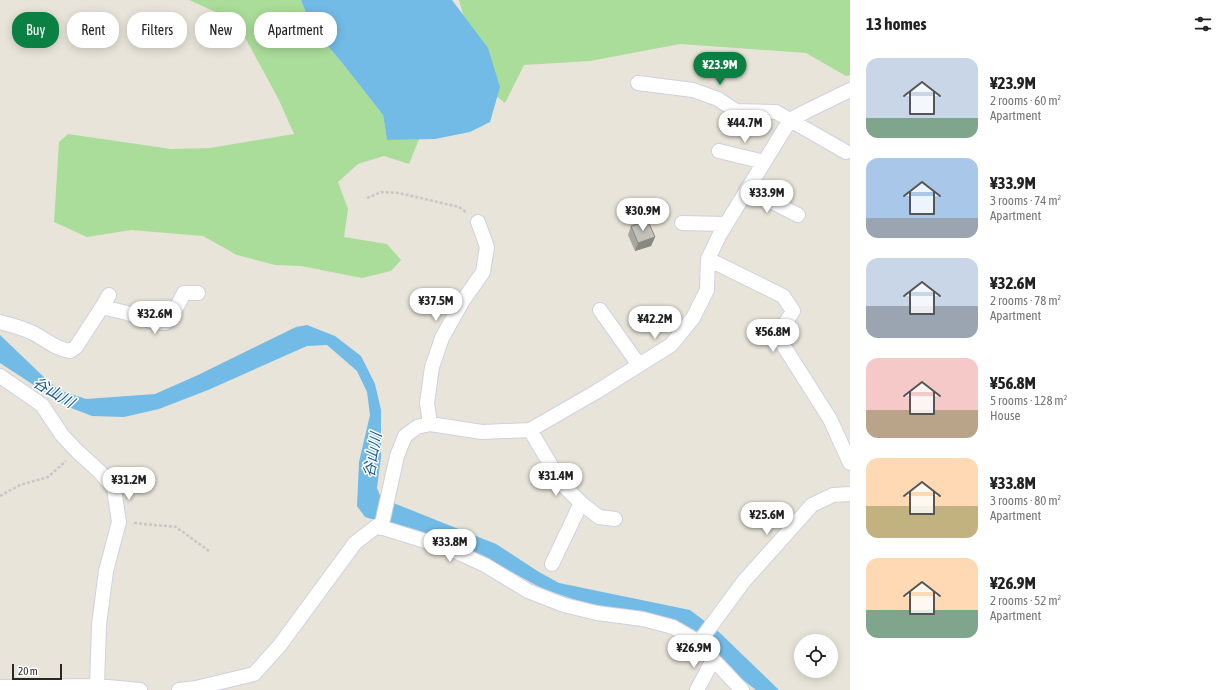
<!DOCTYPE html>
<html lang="en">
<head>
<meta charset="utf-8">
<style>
  body { margin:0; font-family:"Asap Condensed","Noto Sans JP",sans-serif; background:#f6f6f6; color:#222; height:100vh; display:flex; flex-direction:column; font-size:15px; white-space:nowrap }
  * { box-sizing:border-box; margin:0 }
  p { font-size:13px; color:#767676 }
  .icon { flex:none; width:22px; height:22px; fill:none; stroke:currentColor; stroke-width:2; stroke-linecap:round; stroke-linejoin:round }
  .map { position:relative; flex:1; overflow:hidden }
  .sheet { display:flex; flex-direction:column; background:#fff; width:380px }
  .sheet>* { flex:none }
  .guide { position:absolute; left:12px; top:12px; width:380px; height:36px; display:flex; gap:8px }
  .controls { position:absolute; left:794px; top:634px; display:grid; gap:8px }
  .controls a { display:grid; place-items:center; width:44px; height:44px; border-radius:50%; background:#fff; box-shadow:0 2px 10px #0003; font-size:20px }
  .scale { position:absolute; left:12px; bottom:10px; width:50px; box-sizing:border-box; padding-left:4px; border:2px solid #272727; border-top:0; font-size:11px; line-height:14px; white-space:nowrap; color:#272727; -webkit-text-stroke:3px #fff; paint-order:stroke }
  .price { position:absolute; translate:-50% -34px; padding:0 9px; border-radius:14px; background:#fff; color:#222; font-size:13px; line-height:26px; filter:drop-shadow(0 1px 2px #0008) }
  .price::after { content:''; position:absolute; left:50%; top:24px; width:12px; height:9px; margin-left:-6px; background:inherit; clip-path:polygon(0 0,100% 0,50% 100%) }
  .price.selected { background:#0b8043; color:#fff }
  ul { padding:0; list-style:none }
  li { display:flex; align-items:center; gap:12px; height:100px; padding:0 16px }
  li span { display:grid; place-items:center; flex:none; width:112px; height:80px; border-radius:12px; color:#555 }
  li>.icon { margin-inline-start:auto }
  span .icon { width:48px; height:48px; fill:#fffc; stroke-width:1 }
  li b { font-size:17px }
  h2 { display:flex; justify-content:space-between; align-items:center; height:48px; padding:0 16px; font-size:17px }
  .chip { padding:0 14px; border-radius:16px; background:#fff; box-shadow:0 2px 10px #0003; font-size:14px; line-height:36px }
  .chip.selected { background:#0b8043; color:#fff }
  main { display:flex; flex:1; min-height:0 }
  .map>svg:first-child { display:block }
</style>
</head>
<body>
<main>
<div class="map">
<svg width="850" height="690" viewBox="0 0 850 690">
  <rect width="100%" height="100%" fill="#e9e4d9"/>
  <path fill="#a9dd99" d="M189,0H301L311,26L343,64L383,115L387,140L419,139L409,164L384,156L358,164L338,182L348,209L344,237L387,244L401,260L391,271L362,278L301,266L275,265L237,255L203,236L131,230L87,237L54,222L59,142L68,134L171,149L210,148L294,134L278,98L236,21Z
    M459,0H850V75L846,76L806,53L680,44L590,61L524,65L505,103L482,85Z"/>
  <path fill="#72bbe6" d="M301,0H452L488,48L500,87L490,122L470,132L435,139L387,140L383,115L343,64L311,26Z
    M307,325L335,336L361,356L375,384L381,410V457L377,488L381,498L496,544L539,572L559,583L690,610L719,632L779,690H756L742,679L712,648L695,633L594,606L543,589L495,563L460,546L365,517L357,506L359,462L370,415L367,392L357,371L327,345L307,346L208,390L159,409L124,417L92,416L66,406L0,363V335L47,380L59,390L86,399L155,394L198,375L296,327Z"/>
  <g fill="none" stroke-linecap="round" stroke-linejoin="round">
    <g stroke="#cfd0e0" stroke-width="16">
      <path id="street" d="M638,83L693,90L718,99L736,111L776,112L846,152
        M719,151L764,162
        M747,189L798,215
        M682,223L725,224
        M708,259L783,296L793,311L778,335L783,345L830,419L850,463
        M102,307L127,313L151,321L165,323L171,318L184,293H198
        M600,310L639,365
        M0,322C12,325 23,328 33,333C47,340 55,349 70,351L76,347L102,307L109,295
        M0,376L42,405L62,435L77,451L100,472L114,489L119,522L106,571L99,625L97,686
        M430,424L427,403L432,367L442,338L462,302L483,272L487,247L478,222
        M530,430L562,484L581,503L599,517L615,519
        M381,528L397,456L405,436L417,427L430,424L482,432L530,430L596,392L671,345L693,318L707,290L708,259L720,234L790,120L807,111L850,90
        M552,564L581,503
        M699,642L744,581L812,505L833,495L850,494
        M0,687L97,686L140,690
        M179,690L196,688L254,674L280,645L355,543L377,526L448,548L485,565L528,591L564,605L597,613L643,619L673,627L699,642L706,652L742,690
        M697,690L713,660"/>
    </g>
    <path stroke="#c7c7c7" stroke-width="2.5" stroke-dasharray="3 2" stroke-linecap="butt" d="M367,198L381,192L399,193L459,207L467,213
      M0,496L20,485L48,477L66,461
      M134,523L176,527L209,551"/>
    <use href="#street" stroke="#fff" stroke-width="14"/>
  </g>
  <path fill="#a9a69f" d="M631,226L655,237L651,246L635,251L628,235Z"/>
  <path fill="#898782" d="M655,237L651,246L635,251L638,243Z"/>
  <path fill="#c4c1b9" stroke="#898782" d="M648,221L655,237L638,243L631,226Z"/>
  <g text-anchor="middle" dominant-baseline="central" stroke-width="3" stroke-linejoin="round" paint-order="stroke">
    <g font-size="15" font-style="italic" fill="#15588d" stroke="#fff">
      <text transform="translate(54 392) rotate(31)">谷山川</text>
      <text transform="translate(372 455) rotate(-80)">谷山川</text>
    </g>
  </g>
</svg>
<div class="controls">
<a><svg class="icon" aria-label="locate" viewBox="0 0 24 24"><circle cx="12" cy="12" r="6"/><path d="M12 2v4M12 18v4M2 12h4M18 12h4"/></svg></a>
</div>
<div class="scale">20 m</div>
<b class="price selected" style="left:720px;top:86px">¥23.9M</b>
<b class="price" style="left:745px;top:144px">¥44.7M</b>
<b class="price" style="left:767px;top:214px">¥33.9M</b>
<b class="price" style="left:643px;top:232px">¥30.9M</b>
<b class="price" style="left:436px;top:322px">¥37.5M</b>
<b class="price" style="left:155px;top:335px">¥32.6M</b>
<b class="price" style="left:655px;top:340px">¥42.2M</b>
<b class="price" style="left:773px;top:353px">¥56.8M</b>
<b class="price" style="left:556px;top:497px">¥31.4M</b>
<b class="price" style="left:129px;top:501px">¥31.2M</b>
<b class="price" style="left:767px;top:536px">¥25.6M</b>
<b class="price" style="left:450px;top:563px">¥33.8M</b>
<b class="price" style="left:694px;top:669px">¥26.9M</b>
<div class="guide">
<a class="chip selected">Buy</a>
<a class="chip">Rent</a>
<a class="chip">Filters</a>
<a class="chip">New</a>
<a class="chip">Apartment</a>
</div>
</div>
<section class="sheet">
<h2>13 homes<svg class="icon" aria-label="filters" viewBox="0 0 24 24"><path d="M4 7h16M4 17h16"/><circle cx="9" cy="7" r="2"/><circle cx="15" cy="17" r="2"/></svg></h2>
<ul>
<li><span style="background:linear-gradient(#c9d6e8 75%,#7fa58c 0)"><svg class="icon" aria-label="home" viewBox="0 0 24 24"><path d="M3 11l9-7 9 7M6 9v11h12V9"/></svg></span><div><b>¥23.9M</b><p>2 rooms · 60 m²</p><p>Apartment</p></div></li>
<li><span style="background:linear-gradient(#a9c7e8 75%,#9aa5b1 0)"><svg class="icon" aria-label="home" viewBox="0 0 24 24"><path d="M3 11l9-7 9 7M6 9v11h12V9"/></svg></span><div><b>¥33.9M</b><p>3 rooms · 74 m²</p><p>Apartment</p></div></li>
<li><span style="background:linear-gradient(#c9d6e8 60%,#9aa5b1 0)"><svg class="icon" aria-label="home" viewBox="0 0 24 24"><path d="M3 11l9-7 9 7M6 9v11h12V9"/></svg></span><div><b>¥32.6M</b><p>2 rooms · 78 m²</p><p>Apartment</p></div></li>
<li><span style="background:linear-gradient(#f6c9c9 65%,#b9a48a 0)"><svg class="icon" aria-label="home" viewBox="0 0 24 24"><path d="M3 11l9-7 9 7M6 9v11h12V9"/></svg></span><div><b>¥56.8M</b><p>5 rooms · 128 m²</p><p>House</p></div></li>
<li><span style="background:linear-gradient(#ffd9b3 60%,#c2b280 0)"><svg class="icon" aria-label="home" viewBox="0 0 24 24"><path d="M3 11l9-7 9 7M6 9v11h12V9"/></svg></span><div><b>¥33.8M</b><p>3 rooms · 80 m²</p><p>Apartment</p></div></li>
<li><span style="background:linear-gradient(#ffd9b3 65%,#7fa58c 0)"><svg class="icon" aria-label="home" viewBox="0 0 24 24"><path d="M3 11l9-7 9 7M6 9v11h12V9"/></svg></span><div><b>¥26.9M</b><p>2 rooms · 52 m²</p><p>Apartment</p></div></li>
</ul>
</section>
</main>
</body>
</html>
